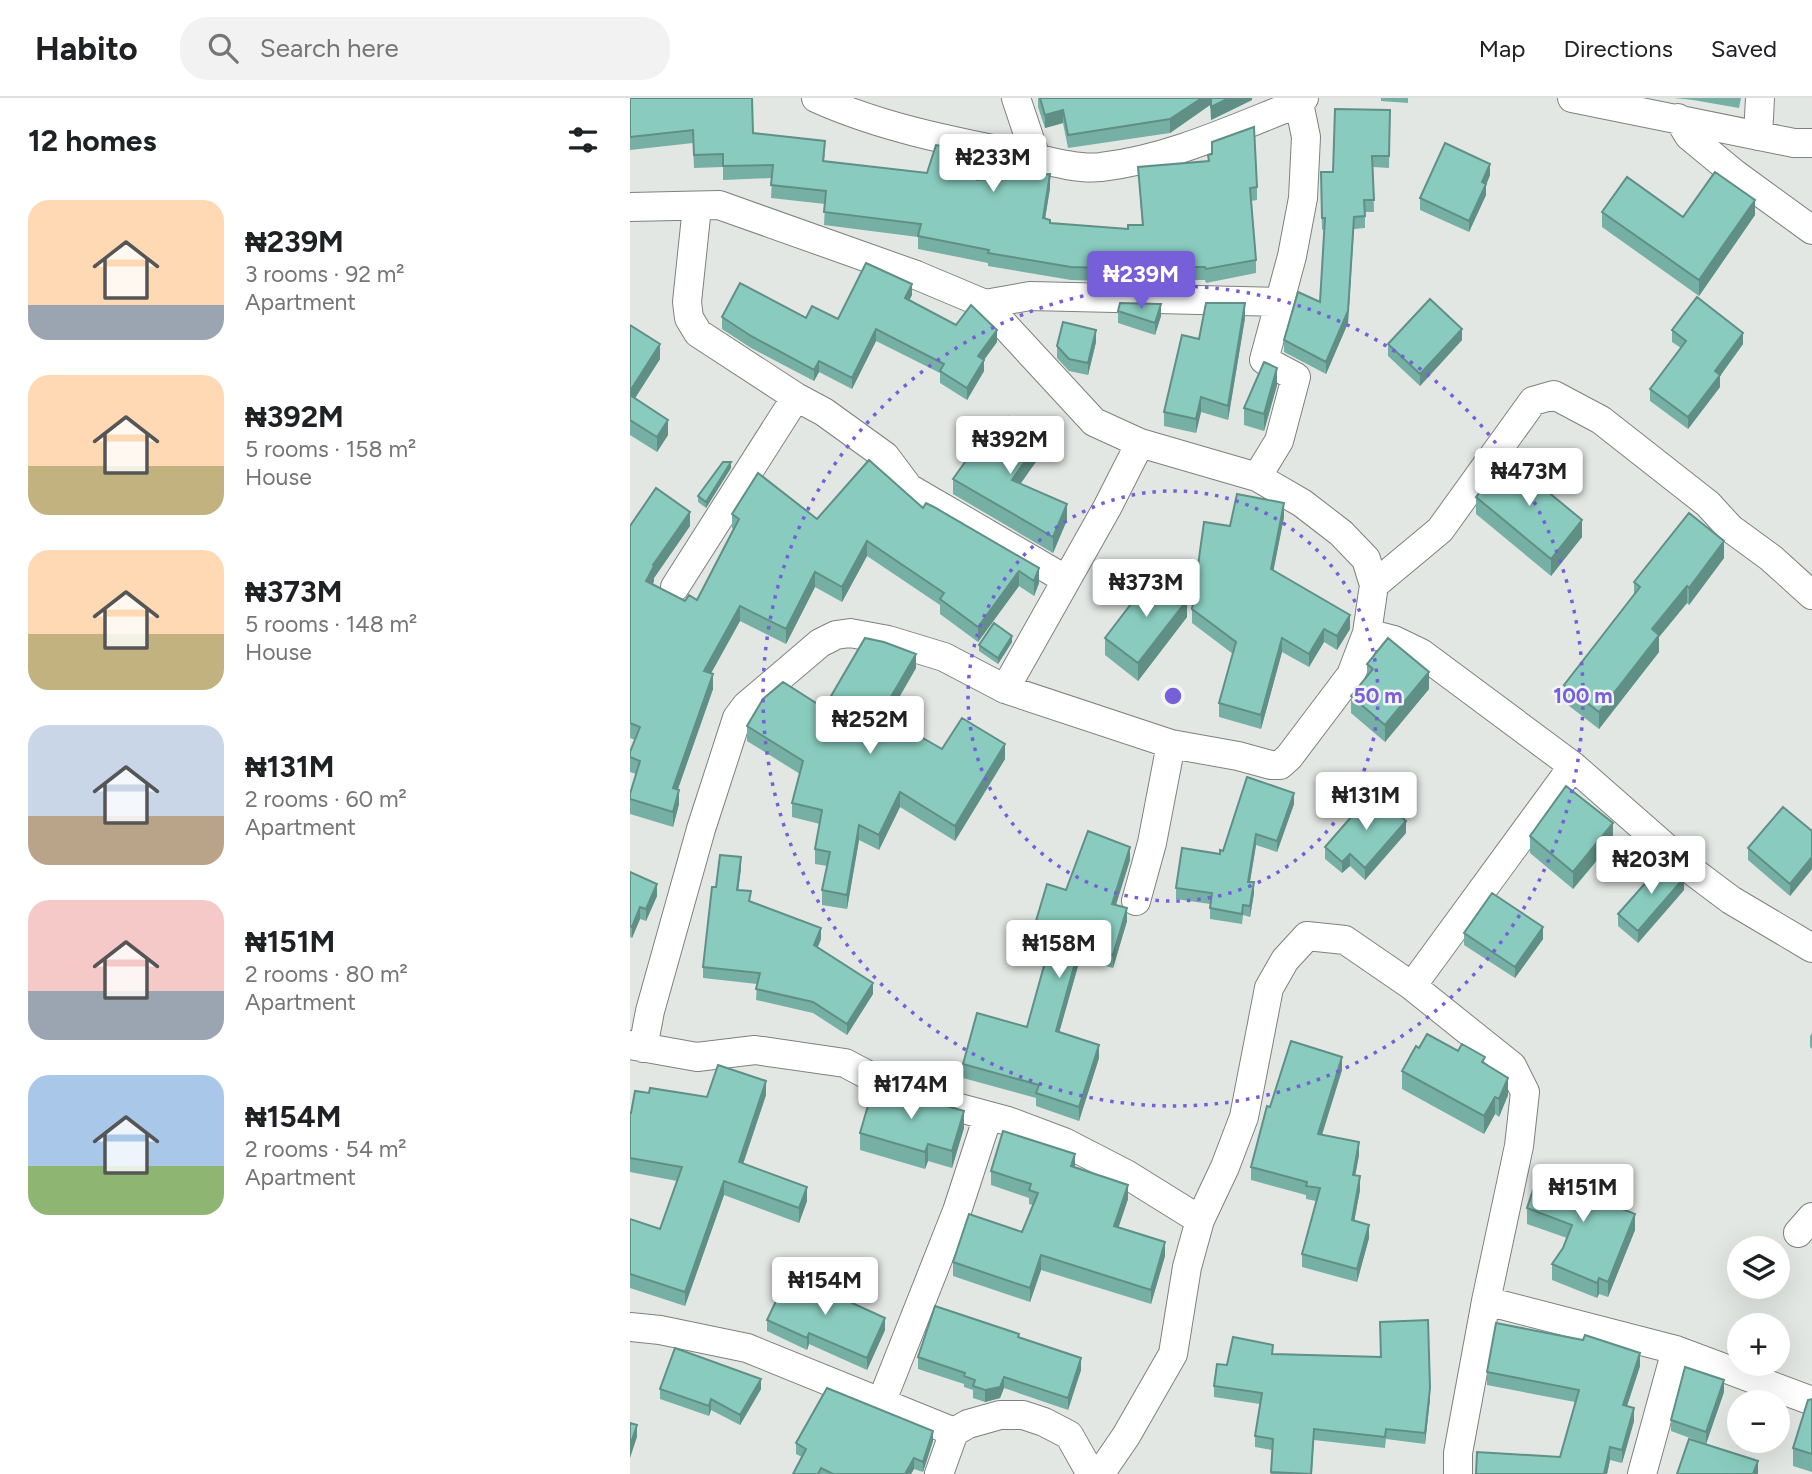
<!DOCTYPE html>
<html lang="en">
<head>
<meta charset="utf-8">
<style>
  body { margin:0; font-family:Figtree,sans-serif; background:#f2f2f2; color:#202124; height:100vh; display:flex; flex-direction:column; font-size:26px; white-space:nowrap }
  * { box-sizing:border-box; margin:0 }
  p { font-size:23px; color:#757577 }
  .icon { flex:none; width:38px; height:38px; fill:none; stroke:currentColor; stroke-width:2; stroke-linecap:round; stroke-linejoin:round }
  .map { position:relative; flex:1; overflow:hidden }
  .sheet { display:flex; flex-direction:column; background:#fff; width:630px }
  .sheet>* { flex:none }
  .tools { position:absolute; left:1097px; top:1138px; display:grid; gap:14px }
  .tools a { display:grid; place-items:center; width:63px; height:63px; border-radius:50%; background:#fff; box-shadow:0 7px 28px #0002; font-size:35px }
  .price { position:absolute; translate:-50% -60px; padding:0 16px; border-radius:7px; background:#fff; color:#222; font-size:23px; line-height:46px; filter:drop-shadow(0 2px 4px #0008) }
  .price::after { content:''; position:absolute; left:50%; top:42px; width:21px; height:16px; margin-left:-10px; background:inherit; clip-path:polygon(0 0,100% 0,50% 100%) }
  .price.active { background:#765fd9; color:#fff }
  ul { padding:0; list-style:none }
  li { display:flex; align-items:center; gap:21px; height:175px; padding:0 28px }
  li span { display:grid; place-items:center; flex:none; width:196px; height:140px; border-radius:21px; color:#555 }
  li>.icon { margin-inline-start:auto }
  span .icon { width:84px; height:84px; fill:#fffc; stroke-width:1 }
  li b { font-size:30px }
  h2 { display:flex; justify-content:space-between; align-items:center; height:84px; padding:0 28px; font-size:30px }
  header { display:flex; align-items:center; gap:42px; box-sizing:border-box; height:98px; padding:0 35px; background:#fff; border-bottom:2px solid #e0e0e0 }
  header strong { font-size:33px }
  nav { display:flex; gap:38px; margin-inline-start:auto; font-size:24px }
  .search { width:490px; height:63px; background:#f2f2f2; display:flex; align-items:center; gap:18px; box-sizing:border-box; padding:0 24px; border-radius:28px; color:#757577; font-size:26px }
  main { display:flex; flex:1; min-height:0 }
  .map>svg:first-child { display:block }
</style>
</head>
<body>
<header>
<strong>Habito</strong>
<div class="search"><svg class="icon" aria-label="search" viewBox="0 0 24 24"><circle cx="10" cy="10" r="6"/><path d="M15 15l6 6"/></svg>Search here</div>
<nav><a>Map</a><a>Directions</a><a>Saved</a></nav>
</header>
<main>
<section class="sheet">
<h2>12 homes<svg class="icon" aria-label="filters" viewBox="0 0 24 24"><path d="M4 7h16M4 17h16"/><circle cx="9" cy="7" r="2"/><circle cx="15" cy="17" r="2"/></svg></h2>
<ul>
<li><span style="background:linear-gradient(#ffd9b3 75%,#9aa5b1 0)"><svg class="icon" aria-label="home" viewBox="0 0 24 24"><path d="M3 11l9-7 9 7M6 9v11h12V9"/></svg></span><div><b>₦239M</b><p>3 rooms · 92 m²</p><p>Apartment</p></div></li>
<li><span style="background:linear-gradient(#ffd9b3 65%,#c2b280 0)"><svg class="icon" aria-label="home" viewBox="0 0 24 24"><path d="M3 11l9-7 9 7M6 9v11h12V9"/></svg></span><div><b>₦392M</b><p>5 rooms · 158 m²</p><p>House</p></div></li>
<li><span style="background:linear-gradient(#ffd9b3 60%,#c2b280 0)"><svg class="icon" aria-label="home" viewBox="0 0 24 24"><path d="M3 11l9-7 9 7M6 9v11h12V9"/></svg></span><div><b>₦373M</b><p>5 rooms · 148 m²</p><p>House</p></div></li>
<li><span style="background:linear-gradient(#c9d6e8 65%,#b9a48a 0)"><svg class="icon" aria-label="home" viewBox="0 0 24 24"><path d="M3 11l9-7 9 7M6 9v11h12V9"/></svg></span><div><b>₦131M</b><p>2 rooms · 60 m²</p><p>Apartment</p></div></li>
<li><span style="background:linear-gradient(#f6c9c9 65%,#9aa5b1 0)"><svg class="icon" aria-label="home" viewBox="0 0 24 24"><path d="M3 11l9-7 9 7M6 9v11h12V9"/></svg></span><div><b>₦151M</b><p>2 rooms · 80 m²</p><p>Apartment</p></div></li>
<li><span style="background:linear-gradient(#a9c7e8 65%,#8fb573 0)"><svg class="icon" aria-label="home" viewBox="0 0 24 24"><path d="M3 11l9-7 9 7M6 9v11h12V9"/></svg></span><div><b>₦154M</b><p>2 rooms · 54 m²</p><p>Apartment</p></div></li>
</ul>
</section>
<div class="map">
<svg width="1182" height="1376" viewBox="0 0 1182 1376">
  <rect width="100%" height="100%" fill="#e3e7e4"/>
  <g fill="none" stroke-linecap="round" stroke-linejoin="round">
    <g stroke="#7e817f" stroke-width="30">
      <path id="street" d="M186,0C252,30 326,44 397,58C418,63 450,72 471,69C540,61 605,30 669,5L674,0
        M386,0L406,60
        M942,0L1164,45H1182
        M1048,20L1059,38L1105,76L1182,132
        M1128,38L1130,0
        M0,109L89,107L286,177L355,206L464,324L510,345L627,379L672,405L711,435L736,461L744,487L737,535L721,577L659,659L650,667H641L608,658L541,646L375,591L314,559L258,542L220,535L206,537L190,545L116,608L107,620L71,731L20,913L13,950
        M67,109L57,204L59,220L68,235L166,299L194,314L255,358L279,390L435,481
        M355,206L400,198L649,204
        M627,379L649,343L666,279L634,262L662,158L673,100L676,39L668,0
        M744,487L810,432L903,303L924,297L971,322L1078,406L1100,430L1141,460L1182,497
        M45,489L166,299
        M737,535L764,542L791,555L943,668L1065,775L1101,802L1182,850
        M375,591L477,410L510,345
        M506,803L522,745L541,646
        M782,888L943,668
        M0,947L67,959L125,952L215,965L270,994L378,1023L434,1044L496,1076L570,1122L595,1069L614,1019L639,890L655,862L677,838L715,842L782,888L882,968L895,994L889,1048L856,1203L828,1355V1376
        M1168,1135L1182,1119
        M856,1203L1046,1252L1182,1303
        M0,1229L30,1232L117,1250L324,1334
        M251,1305L327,1113L358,1018
        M309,1376L324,1334L338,1326L370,1317H393L414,1324L439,1337L461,1376
        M470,1376L496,1338L543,1256L557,1169L570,1122
        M1012,1376L1046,1252"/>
    </g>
    <use href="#street" stroke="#fff" stroke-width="28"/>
  </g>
  <path fill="#76afa4" d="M0,0L195,56L194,63L347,82L420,90L415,121L420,125L498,131L512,127L508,69L627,89V102L621,103L626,162V175L576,185L575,182H542L541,185L441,182L358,168V165L288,151V139L194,127L195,106L141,100L142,80L93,82V69L64,70L63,45L0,52Z
    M408,0H622V2L581,22L580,7L540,35L438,50L433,25L415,30L408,9Z
    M751,0H778V5L751,3Z
    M1044,0H1111L1109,10L1063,2Z
    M760,12L759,70L743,69L744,114H735V130L724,131L718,225L696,276L654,254V242L690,204L694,131L692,132L691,74H703Z
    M860,77L856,87V97L839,134L790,112V100Z
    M972,114L1053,119L1125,117L1069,198L972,129Z
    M282,197L279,202L326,227L367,244L354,262V273L337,302L310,285V275L246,243L222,291L189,274L184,283L121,250L92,231V219L208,221Z
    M488,213L531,218L525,237L488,225Z
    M615,220L598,322L571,314L566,335L534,328V314L569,241Z
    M0,227L30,261L5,300L38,337L27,354L0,337Z
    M1042,232L1113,246L1090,278V289L1058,331L1020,303V291L1051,250L1042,244Z
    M832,242L790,288L758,258V246Z
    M466,244L458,277L439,273L427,260V248Z
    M647,287L634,333L614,327V310Z
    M410,358L390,386L437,422L423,455L323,396V381Z
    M101,370L76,410L68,404V398Z
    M846,399L952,439L921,478L846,416Z
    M293,410L409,485L404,498L389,488L348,544L310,516V507L237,458L212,504L185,489L156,546L110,523L81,575L83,591L48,691L49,706L43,729L0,716V696L6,676L0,674V654L5,642L0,640V428H60L24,480V483L23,486L55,503L67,502L103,431L102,430V416L187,421Z
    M654,419L643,473L720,531L707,552L694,544L679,569L652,554L631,631L589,619V605L603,556L562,525V511L600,428Z
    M1094,460L1059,507L1057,505L1029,539V554L969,631L934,604V587L1004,497V484Z
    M557,519L508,583L475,557V540Z
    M382,544L368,566L349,553V547Z
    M737,566L799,591L755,644L721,615V598L737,578Z
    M286,570L257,620L312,651L375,661L325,743L270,709L249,752L229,742L217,811L192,807V792L197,768L185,766V751L190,726L162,719V705L170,676L117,643V628L194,610Z
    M664,706L647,754L626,747L620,784L624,795L620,819L613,817L612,826L580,821V806L546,801V790L593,753Z
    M1182,733V771L1160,798L1118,762V750Z
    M776,735L735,782L720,768L712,775L695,761V749Z
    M900,738L983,743L943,791L900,755Z
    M500,762L486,807L497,823L483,870L450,861L429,934L469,960L449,1023L406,1008V1000L333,980V966L397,929L419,852L403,847V833L436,792Z
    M111,770L108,792L121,804L191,841L187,849L243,896L217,937L183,915L126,902L127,886L73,880V869L86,789Z
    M0,774L27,798L16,823L10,821L2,840L0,839Z
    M1054,792L1008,845L988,828V816Z
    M834,835L913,841L885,880L834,847Z
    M1182,935V951L1180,949V938Z
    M828,953L855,965L878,997L869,1019L865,1016L854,1036L772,991V973Z
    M712,972L692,1037L729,1057L725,1077L730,1092L724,1123L739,1140L727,1184L672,1169V1156L686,1103L676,1101V1097L621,1082V1069L640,1009Z
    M19,995L77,999L136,997L113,1066L177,1103L169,1125L94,1097L55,1208L0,1190V1121L30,1131L47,1083L0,1074V1015H1Z
    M334,1030L322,1070L298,1063L295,1071L230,1052V1035Z
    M445,1069L498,1101L488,1130L535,1158L521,1206L411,1172L400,1204L323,1178V1164L392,1134L403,1107L399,1106V1100L361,1087V1073Z
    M984,1107L1005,1132L978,1199L969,1196L967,1200L922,1182V1166L933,1150L937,1140L897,1126V1110Z
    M137,1222L255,1232L237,1272L179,1246L177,1252L137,1233Z
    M389,1240L451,1272L438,1312L374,1290L370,1300L355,1304L343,1300V1292L334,1289V1286L288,1271V1259Z
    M643,1256L800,1301L795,1346L756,1341L755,1350L684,1342L682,1376H641L642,1352L625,1349V1338L630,1306L584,1299V1288L597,1267Z
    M1010,1268L997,1308L1004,1323L992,1365L980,1362L977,1376H846L930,1359L945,1304L857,1287V1274Z
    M30,1291H131L110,1327L81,1312L79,1318L30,1301Z
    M1094,1294L1076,1346L1041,1333V1322Z
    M1182,1301V1374L1163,1368V1350Z
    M303,1343L293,1374L284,1371L281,1376H163L172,1359L166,1356V1345Z"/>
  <path fill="#608f86" d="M572,0H580V7L540,35V21Z
    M599,0H622V2L581,22V9Z
    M433,12V25L415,30V17Z
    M860,66V77L856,87V97L839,134V123L852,84Z
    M420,76V90L413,133V120Z
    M1125,102V117L1069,198V182Z
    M724,119L718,225L696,276V264Z
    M282,186V197L275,211V200Z
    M615,205V220L598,322V308Z
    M531,206V218L525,237V225Z
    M246,231V243L222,291V280Z
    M832,231V242L790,288V276Z
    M367,232V244L348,270V258Z
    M466,232V244L458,277V265Z
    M1113,235V246L1090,278V289L1058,331V319L1085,273Z
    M30,246V261L0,308V293Z
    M354,262V273L337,302V290Z
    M189,263V274L184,283V272Z
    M647,270V287L634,333V316Z
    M571,299V314L566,335V321Z
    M38,322V337L27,354V339Z
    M410,342V358L382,398V382Z
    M101,364V370L76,410V404Z
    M654,405V419L641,485V471Z
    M437,406V422L423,455V439Z
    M60,414V428L24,480V483L16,497V483L23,467Z
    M952,422V439L921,478V461Z
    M237,443V458L212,504V489Z
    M1094,443V460L1059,507V490Z
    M409,470V485L404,498V483Z
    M389,473V488L348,544V529Z
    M185,474V489L156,546V531Z
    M1057,488V505L1029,539V554L969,631V614L1022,531Z
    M557,502V519L508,583V565Z
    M110,508V523L74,588V573Z
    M720,517V531L707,552V538Z
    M694,531V544L679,569V556Z
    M382,538V544L368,566V560Z
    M652,540V554L631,631V617Z
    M286,556V570L251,631V616Z
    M799,574V591L755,644V627Z
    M83,576V591L43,705V690Z
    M375,646V661L325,743V728Z
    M49,692V706L43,729V714Z
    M270,694V709L249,752V737Z
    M664,695V706L647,754V743Z
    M776,723V735L735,782V770Z
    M983,725V743L943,791V774Z
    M229,727V742L217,811V797Z
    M626,736V747L618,795V784Z
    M500,749V762L482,819V806Z
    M720,756V768L712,775V764Z
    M111,759V770L107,803V792Z
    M1182,759V771L1160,798V786Z
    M1054,780V792L1008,845V833Z
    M624,784V795L620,819V808Z
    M27,786V798L16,823V811Z
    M10,809V821L2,840V829Z
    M497,810V823L483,870V857Z
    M913,829V841L885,880V869Z
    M191,830V841L184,859V847Z
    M450,847V861L426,946V933Z
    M243,885V896L217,937V926Z
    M469,947V960L449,1023V1009Z
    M712,959V972L688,1049V1036Z
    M878,980V997L869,1019V1001Z
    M136,983V997L109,1078V1064Z
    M865,999V1016L854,1036V1018Z
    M334,1013V1030L322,1070V1053Z
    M729,1044V1057L723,1090V1077Z
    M298,1046V1063L295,1071V1054Z
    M445,1056V1070L441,1068Z
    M730,1078V1092L722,1135V1122Z
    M94,1083V1097L55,1208V1194Z
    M498,1087V1101L484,1143V1128Z
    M177,1089V1103L169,1125V1110Z
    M1005,1116V1132L978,1199V1184Z
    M739,1127V1140L727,1184V1171Z
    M535,1144V1158L521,1206V1192Z
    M411,1157V1172L400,1204V1190Z
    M969,1180V1196L967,1200V1185Z
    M255,1220V1232L237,1272V1260Z
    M179,1235V1246L177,1252V1240Z
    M1010,1255V1268L993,1320V1307Z
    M451,1260V1272L438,1312V1300Z
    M374,1279V1290L370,1300L355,1304V1292Z
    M131,1281V1291L110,1327V1317Z
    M1094,1282V1294L1076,1346V1334Z
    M800,1290V1301L795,1346V1335Z
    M81,1301V1312L79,1318V1308Z
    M1004,1310V1323L992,1365V1352Z
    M7,1327V1339L0,1360V1348Z
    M303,1333V1343L293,1374V1364Z
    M980,1349V1362L977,1376H974Z
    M284,1360V1371L281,1376H275Z
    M1128,1363V1376H1123Z"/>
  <path fill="#89ccbf" stroke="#608f86" stroke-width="2" d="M0,0H122L123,35L195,43L193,63L297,75L306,47L344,53L347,82L420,76L413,120L420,122V125L498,131V127H513L508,69L579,63L578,57L582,56V44L624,29L627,89L620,90L626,162L576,171L575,169H542L541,172L441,169L358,155L359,152L288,138L291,126L194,114L196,93L141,87L143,67L93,68V56L64,57L63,32L0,39Z
    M410,0H572L540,21L438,37L433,12L415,17Z
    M581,0H599L581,9Z
    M705,11L760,12L759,58H742L744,102H734L735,118L724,119L718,213L696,264L654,242L668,194L690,204L695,120H692L691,74H703Z
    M815,45L860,66L852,84L856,86L839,123L790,100Z
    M1085,74L1125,102L1069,182L972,114L997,79L1053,119Z
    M236,165L282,186L275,200L326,227L341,207L367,232L348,258L354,262L337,290L310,273L314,266L246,231L222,280L189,263L184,272L121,238L92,219L110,185L176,220L182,208L208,221Z
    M1067,199L1113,235L1085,273L1090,277L1058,319L1020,291L1056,243L1042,232Z
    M800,201L832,231L790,276L758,246Z
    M490,205L531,206L525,225L488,213Z
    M576,205H615L598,308L571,299L566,321L534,314L552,237L569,241Z
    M433,224L466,232L458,265L439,261L427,248Z
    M0,227L30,246L0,293Z
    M634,264L647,270L634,316L614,310Z
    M0,297L38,322L27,339L0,322Z
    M379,319L410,342L382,382L437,406L423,439L323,381L363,325L371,331Z
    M877,360L952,422L921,461L846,399Z
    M239,362L293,410L296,405L304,409L409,470L404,483L389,473L348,529L310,501L314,495L237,443L212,489L185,474L156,531L110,508L74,573L83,576L43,690L49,692L43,714L0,701V696L10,663L0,659V654L10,629L0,625V428L26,390L60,414L23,467L24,468L16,483L55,503L59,497L67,502L109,421L102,416L128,375L187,421Z
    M93,364H101L76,404L68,398Z
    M607,396L654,405L641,471L720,517L707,538L694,531L679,556L652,540L631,617L589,605L606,544L562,511L574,424L600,428Z
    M1059,415L1094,443L1059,490L1057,488L1022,531L1029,537L969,614L934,587L1010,489L1004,484Z
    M524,476L557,502L508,565L475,540Z
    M364,525L382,538L368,560L349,547Z
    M235,540L254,544L286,556L251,616L312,651L332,620L375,646L325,728L270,694L249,737L229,727L217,797L192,792L200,754L185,751L192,712L162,705L173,663L117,628L133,601L153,584L194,610Z
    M758,540L799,574L755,627L721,598L743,571L737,566Z
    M617,679L664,695L647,743L626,736L618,784H624L620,808L613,807L612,816L580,810L582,795L546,790L552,750L590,756V752L593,753Z
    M936,688L983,725L943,774L900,738Z
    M743,694L776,723L735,770L720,756L712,764L695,749Z
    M1153,709L1182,733V759L1160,786L1118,750Z
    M458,733L500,749L482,806L497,810L483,857L450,847L426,933L469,947L449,1009L406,995L409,987L333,966L347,915L397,929L422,839L403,833L417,786L436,792Z
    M90,757L111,759L107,792L121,793L119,803L191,830L184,847L243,885L217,926L183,904L126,891L130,875L73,869L82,789H86Z
    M1035,763L1054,780L1008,833L988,816Z
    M0,774L27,786L16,811L10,809L2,829L0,828Z
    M862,795L913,829L885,869L834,835Z
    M797,936L828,953L832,946L855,959L852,964L878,980L869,1001L865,999L854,1018L772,973L786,948L789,950Z
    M661,943L712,959L688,1036L729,1044L723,1077L730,1078L722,1122L739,1127L727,1171L672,1156L690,1090L676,1088L677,1084L621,1069L637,1008L640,1009Z
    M88,967L136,983L109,1064L177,1089L169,1110L94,1083L55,1194L0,1176V1121L30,1131L52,1069L0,1060V1015H1L5,993L19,995L20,990L77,999Z
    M244,987L334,1013L322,1053L298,1046L295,1054L230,1035Z
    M373,1033L445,1056L441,1068L498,1087L484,1128L535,1144L521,1192L411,1157L400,1190L323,1164L339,1116L392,1134L408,1095L399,1092L401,1086L361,1073Z
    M911,1069L984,1097L980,1106L1005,1116L978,1184L969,1180L967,1185L922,1166L933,1150L942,1127L897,1110Z
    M159,1176L255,1220L237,1260L179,1235L177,1240L137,1222Z
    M305,1208L389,1236L388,1239L451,1260L438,1300L374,1279L370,1289L355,1292L343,1288L345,1282L334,1278L335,1275L288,1259Z
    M798,1222L800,1290L795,1335L756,1331L755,1339L684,1331L681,1376L641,1374L643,1341L625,1338L632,1295L584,1288L587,1266L597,1267L603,1239L643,1247L642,1256L751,1259L750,1224Z
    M866,1225L953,1242L955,1237L1010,1255L993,1307L1004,1310L992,1352L980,1349L974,1376H846L847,1354L930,1359L949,1292L857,1274Z
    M45,1250L131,1281L110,1317L81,1301L79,1308L30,1291Z
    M1055,1269L1094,1282L1076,1334L1041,1322Z
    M197,1290L303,1333L293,1364L284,1360L275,1376H203L191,1370L188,1376H163L176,1351L166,1345Z
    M1182,1301V1356L1163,1350L1178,1302Z
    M0,1325L7,1327L0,1348Z
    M1059,1341L1128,1363L1123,1376H1047Z"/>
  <g fill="none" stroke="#765fd9" stroke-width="3.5" stroke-dasharray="3.5 7">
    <circle cx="543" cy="598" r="205"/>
    <circle cx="543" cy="598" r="410"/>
  </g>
  <circle cx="543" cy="598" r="10" fill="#765fd9" stroke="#f1f4f2" stroke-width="3.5"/>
  <g font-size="21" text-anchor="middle" font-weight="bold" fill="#765fd9" stroke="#f1f4f2" stroke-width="5" stroke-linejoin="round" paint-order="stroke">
    <text x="748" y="605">50 m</text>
    <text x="953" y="605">100 m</text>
  </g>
</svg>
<div class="tools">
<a><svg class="icon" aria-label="layers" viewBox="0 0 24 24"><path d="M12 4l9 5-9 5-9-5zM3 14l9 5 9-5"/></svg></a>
<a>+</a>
<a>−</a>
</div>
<b class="price" style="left:363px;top:96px">₦233M</b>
<b class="price active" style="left:511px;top:213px">₦239M</b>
<b class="price" style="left:380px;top:378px">₦392M</b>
<b class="price" style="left:899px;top:410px">₦473M</b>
<b class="price" style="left:516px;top:521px">₦373M</b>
<b class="price" style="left:240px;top:658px">₦252M</b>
<b class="price" style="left:736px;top:734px">₦131M</b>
<b class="price" style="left:1021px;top:798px">₦203M</b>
<b class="price" style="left:429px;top:882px">₦158M</b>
<b class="price" style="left:281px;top:1023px">₦174M</b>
<b class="price" style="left:953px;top:1126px">₦151M</b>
<b class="price" style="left:195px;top:1219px">₦154M</b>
</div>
</main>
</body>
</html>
